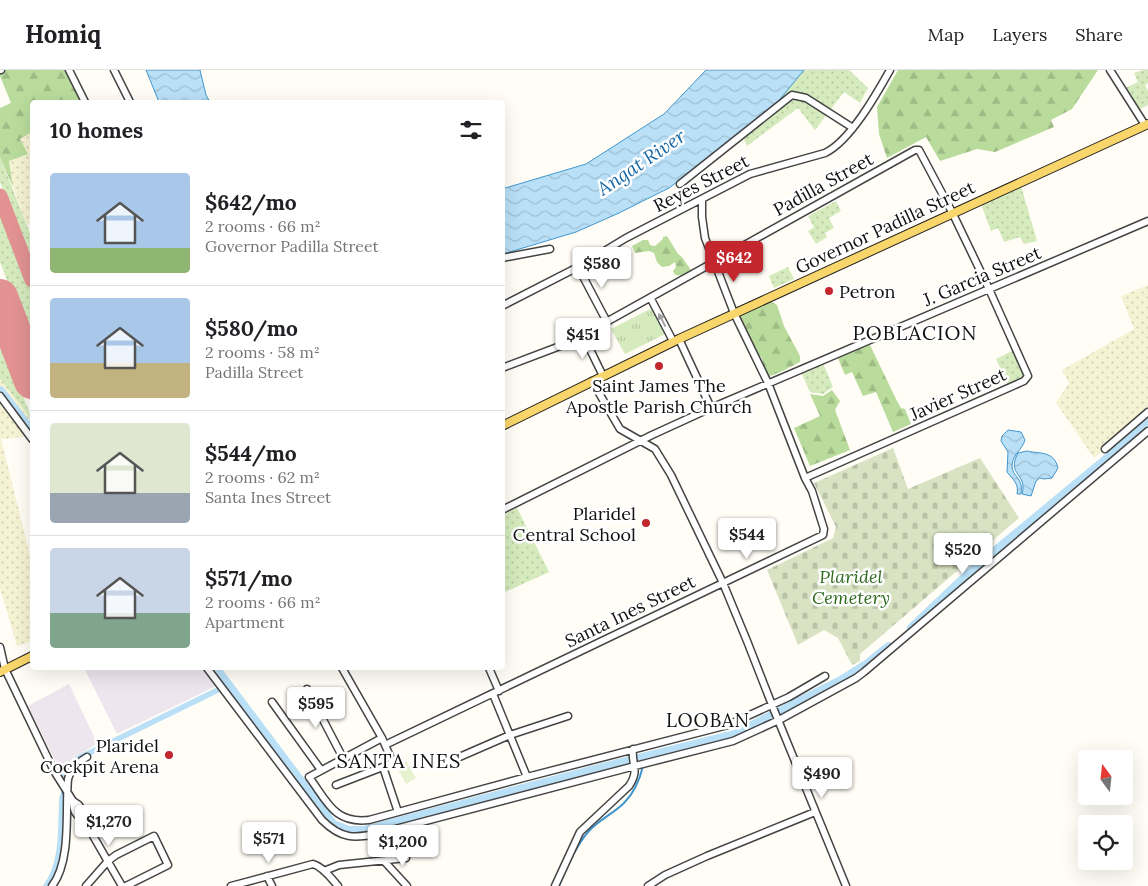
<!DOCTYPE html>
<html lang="en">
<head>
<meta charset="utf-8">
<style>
  body { margin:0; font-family:Lora,serif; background:#f2f2f2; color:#202124; height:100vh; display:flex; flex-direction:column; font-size:19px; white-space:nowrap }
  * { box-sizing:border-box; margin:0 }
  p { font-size:16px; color:#757577 }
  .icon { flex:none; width:28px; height:28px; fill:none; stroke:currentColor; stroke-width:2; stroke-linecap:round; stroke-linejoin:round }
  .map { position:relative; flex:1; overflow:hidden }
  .drawer { position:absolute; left:30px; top:30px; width:475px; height:570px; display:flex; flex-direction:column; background:#fff; border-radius:5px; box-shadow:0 5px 20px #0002 }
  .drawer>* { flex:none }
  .needle { width:32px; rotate:345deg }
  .fabs { position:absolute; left:1078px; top:680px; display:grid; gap:10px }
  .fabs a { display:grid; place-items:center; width:55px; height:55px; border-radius:5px; background:#fff; box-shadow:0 5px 20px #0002; font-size:25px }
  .price { position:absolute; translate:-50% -42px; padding:0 11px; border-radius:5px; background:#fff; color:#222; font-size:16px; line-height:32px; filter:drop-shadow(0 1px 2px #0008) }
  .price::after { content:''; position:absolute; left:50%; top:30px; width:15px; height:11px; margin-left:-8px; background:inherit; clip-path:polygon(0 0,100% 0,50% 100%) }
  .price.current { background:#c4262e; color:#fff }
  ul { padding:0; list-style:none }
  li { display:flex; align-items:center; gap:15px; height:125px; padding:0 20px }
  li+li { border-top:1px solid #e0e0e0 }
  li span { display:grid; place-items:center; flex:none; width:140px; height:100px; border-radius:5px; color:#555 }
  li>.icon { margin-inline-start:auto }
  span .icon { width:60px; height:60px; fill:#fffc; stroke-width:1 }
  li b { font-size:21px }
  h2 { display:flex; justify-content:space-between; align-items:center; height:60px; padding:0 20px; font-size:21px }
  header { display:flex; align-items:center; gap:30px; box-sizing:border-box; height:70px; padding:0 25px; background:#fff; border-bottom:1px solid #e0e0e0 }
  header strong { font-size:24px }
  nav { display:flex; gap:28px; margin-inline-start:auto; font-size:18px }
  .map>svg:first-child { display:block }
</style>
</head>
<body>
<header>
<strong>Homiq</strong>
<nav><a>Map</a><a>Layers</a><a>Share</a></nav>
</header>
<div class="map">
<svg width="1148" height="816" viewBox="0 0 1148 816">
  <defs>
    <pattern id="farmland-dots" width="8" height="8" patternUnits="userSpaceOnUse" patternTransform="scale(1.25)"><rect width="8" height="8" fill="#f6f3d4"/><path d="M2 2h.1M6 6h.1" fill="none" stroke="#d2cfb5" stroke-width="1.8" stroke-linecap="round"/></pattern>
    <pattern id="grass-dots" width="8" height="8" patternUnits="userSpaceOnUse" patternTransform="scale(1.25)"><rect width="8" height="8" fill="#d5ebbd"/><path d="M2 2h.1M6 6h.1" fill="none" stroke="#b6c8a1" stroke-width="1.8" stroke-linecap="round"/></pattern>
    <pattern id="forest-firs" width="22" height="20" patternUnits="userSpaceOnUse" patternTransform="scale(1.25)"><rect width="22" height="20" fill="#b9dc9c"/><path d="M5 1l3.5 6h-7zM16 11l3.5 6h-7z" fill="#9ebc85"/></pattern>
    <pattern id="cemetery-stones" width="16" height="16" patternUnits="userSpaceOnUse" patternTransform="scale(1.25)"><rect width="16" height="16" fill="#d9e3c4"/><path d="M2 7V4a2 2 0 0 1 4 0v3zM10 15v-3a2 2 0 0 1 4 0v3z" fill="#b9c2a7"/></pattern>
    <pattern id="park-tufts" width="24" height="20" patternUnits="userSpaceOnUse" patternTransform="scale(1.25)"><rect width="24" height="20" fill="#d5ebbd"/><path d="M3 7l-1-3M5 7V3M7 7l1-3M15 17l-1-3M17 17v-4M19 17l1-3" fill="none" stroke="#b6c8a1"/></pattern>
    <pattern id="water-waves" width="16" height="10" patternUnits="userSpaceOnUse" patternTransform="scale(1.25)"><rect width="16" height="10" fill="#b9e0f7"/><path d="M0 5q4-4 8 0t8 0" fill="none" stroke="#9ebfd3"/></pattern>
  </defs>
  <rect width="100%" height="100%" fill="#fffdf5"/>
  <path fill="#eee6ef" d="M84,598H202L216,616L117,664Z
    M69,614L97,673L71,691L62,704L28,636Z"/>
  <path fill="url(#farmland-dots)" d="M32,62V153L27,155L13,117L9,91L28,84L20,69Z
    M1148,215V345L1094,388L1056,333L1069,313L1062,300L1134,259L1121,226Z
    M0,309L32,350V366L1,369L32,493V571L17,576L0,518Z"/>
  <path fill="url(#grass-dots)" d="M804,0H849L868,18L860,33L844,22L815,60L798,38L747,76L741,63L798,8Z
    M1143,0H1148V13L1145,15L1148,21V35L1138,40L1125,18L1138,12L1134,3Z
    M0,87L32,168V197L0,112Z
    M1021,116L1037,171L1024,174L1020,167L1004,172L998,158L991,161L981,134Z
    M836,131L841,141L829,148L834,158L825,163L827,167L816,174L808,161L814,157L808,146Z
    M0,137L32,221V276L0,192Z
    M788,197L794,209L774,218L769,206Z
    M0,264L32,349V350L0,309Z
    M1014,280L1025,304L1024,306L1007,314L996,289Z
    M823,293L833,317L823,324L810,322L801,302Z
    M517,438L549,502L503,523V445Z"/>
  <path fill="url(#forest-firs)" d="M0,0H65L82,32H32V62L20,69L28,84L9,91L13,117L0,87V38L11,33L0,6Z
    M898,0H1098L1072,39L1051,50L1054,57L995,82L977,79L940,91L926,67L887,88L879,64L877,37Z
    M667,166L678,184L682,187L691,200C687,206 682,206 675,205L673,201L676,197L675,192L669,196L662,197L657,192L654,183L649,181L635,183L632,176L643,170H648L650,175L655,176L663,169V167Z
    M770,231L777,235L784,256L800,286V292C790,297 782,302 770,306L765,301L762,288L755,281L748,265L747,260L741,255L738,248C743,242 746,239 754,239L756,236Z
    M869,273L897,331L901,338L905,339L911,354L893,362L876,322L863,326L852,302L845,305L837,286Z
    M832,320L840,331L835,340L850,380L810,396L794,358L820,346L810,324L823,326Z"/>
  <path fill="url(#cemetery-stones)" d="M893,378L908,419L980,388L1019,448L860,584V591L852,595L838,568L824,560L798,575L767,500L833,468L836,457L814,413Z"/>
  <path fill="url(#park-tufts)" d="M654,237L667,263L625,284L611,259Z"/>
  <path fill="#e6f2cf" d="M406,691L416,708L406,714L396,696Z"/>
  <path fill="url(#water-waves)" stroke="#3f96cf" d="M146,0H200L206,25L210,32H159Z
    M706,0H804L776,34L756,52L669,118L619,143L576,162L503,184L502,119L586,94L664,44Z
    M1008,360L1021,362L1025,370C1022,380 1013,384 1012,395C1012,408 1024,407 1021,424H1017C1019,413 1013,410 1007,402L1008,382L1001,371L1002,366Z
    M1027,381C1041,384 1054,381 1058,398L1052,408L1044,409L1040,408L1036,411L1031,426L1022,424C1028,403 1006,406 1018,383Z"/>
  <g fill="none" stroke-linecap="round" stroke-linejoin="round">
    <path stroke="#3f96cf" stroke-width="2" d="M62,727L63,718
      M559,816C567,798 575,777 588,762C598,750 613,744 624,733C634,723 640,709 643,696"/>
    <path stroke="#b9e0f7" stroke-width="5.5" d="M64,706L69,696L79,688L228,615
      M46,816C64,791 60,757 62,727"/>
    <path stroke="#b9e0f7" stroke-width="10" d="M0,321L32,362
      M912,558L973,500L1124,375L1148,352
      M215,598L333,755L348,761H364L614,695L734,665L841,611L868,594L889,577"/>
    <path stroke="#e29292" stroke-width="15" d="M0,126L32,210
      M24,289L32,293"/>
    <path stroke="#e29292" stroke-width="36" d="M0,227L32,311"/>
    <g stroke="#444" stroke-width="9">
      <path id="minor" d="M0,0H1
        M69,0L85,32
        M114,0L130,32
        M1110,0L1145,55
        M680,114L792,25L806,28L853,58
        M502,188L550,179
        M578,197L607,252
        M651,229L673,271
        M502,236L578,197L626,168L750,104L825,83C850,71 876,25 890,0
        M583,265L603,306
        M679,269L711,338
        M502,298L568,273L583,265L915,80H919L952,142L989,219L1028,306L1024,311L805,408
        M592,311L620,359L655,379L671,405L723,513L747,571L774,640L846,816
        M0,326L32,369
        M1105,379L1148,342
        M502,440L652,365L711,338L1148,151
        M0,577L5,599L54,701L73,731L79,735L83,743L84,750L122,816
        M207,598L322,750C341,769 354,769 380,763L635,696L733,671L779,650L856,608L864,602L1148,361
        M489,598L499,621
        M307,619L343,688
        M493,624L527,707
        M272,632L321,700
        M382,668L309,707C327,731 334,754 369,750L527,707L728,655L789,627L825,606
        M385,675L823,465L824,459L812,421L805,408L768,313L734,243L705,168L702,147V129
        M448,692L510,665L568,646
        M383,697L398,742
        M336,715L393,693L382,668L342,598
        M73,731C73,741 76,746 84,750
        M384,791L407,816
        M324,801L339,795L406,788
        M267,806L272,816
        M52,816C72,790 65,740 68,709C72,697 77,693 87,687
        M86,816L108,791L116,785L154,766L168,795L126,816
        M231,816L313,794C323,797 331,808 338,816
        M555,816L580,762L629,716C640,700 631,694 633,679
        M648,816L665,805L707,786L815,742"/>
    </g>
    <g stroke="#222" stroke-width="10">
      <path id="major" d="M502,356L679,269L1148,54
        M0,602L32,586"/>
    </g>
    <use href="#minor" stroke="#fff" stroke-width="6"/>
    <use href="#major" stroke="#f9d66b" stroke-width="8"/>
  </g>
  <defs><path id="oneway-solid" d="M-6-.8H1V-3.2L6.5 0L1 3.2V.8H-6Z" transform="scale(1.25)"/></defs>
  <use fill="#a0a0a0" href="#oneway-solid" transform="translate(662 250) rotate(-118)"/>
  <g fill="#c4262e" stroke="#fff" stroke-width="2">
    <circle cx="829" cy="221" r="5"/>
    <circle cx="659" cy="296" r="5"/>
    <circle cx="646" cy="453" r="5"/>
    <circle cx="169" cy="685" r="5"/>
  </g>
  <g text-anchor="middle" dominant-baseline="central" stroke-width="5" stroke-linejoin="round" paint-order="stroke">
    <g font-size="18" fill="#111" stroke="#fff">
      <text transform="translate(701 113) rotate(-27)">Reyes Street</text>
      <text transform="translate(823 114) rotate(-29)">Padilla Street</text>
      <text transform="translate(885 157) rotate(-25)">Governor Padilla Street</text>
      <text transform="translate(982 206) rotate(-23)">J. Garcia Street</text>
      <text transform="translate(958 324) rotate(-24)">Javier Street</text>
      <text transform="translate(630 541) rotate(-26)">Santa Ines Street</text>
    </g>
    <g font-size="18" fill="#111" stroke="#fff" text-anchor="end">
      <text x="839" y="221" text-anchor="start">Petron</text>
      <text x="659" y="315" text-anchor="middle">Saint James The<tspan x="659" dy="21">Apostle Parish Church</tspan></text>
      <text x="636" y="443">Plaridel<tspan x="636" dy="21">Central School</tspan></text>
      <text x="159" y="675">Plaridel<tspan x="159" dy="21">Cockpit Arena</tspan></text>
    </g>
    <g font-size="18" font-style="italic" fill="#2f6b1f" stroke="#fff">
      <text x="851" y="506">Plaridel<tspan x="851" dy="21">Cemetery</tspan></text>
    </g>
    <g font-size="19" font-style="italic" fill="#1768a6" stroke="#fff">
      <text transform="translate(641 92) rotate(-34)">Angat River</text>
    </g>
    <g font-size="19" letter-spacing="1" fill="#111" stroke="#fff">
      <text x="708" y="650">LOOBAN</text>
    </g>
    <g font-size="20" letter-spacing="1" fill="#111" stroke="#fff">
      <text x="915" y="262">POBLACION</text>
      <text x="399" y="690">SANTA INES</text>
    </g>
  </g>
</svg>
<div class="fabs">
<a><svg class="needle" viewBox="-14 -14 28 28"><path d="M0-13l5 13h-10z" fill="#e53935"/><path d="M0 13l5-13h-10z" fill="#757577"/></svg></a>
<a><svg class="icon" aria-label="locate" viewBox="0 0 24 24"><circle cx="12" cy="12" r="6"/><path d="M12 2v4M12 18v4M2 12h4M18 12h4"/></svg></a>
</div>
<b class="price current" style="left:734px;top:213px">$642</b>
<b class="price" style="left:602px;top:219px">$580</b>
<b class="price" style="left:583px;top:290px">$451</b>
<b class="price" style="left:747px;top:490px">$544</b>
<b class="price" style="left:963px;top:505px">$520</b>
<b class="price" style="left:316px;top:659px">$595</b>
<b class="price" style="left:822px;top:729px">$490</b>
<b class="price" style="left:109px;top:777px">$1,270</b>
<b class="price" style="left:269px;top:794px">$571</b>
<b class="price" style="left:403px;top:797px">$1,200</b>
<section class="drawer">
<h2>10 homes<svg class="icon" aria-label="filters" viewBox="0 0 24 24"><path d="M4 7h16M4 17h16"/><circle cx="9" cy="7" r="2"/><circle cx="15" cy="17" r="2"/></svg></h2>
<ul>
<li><span style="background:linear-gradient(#a9c7e8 75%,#8fb573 0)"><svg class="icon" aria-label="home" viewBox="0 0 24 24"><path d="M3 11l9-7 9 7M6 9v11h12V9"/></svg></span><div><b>$642/mo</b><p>2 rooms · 66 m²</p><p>Governor Padilla Street</p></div></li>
<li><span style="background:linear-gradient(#a9c7e8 65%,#c2b280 0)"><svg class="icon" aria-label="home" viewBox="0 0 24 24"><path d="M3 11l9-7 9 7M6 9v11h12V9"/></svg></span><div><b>$580/mo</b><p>2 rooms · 58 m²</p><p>Padilla Street</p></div></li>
<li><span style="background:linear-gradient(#dfe7d0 70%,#9aa5b1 0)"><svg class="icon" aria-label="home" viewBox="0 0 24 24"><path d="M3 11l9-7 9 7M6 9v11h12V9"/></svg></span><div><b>$544/mo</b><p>2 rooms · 62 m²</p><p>Santa Ines Street</p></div></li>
<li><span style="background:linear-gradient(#c9d6e8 65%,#7fa58c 0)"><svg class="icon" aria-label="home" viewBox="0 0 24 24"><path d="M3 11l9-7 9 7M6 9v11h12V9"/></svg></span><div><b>$571/mo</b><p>2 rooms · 66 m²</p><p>Apartment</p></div></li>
</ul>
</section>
</div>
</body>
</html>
